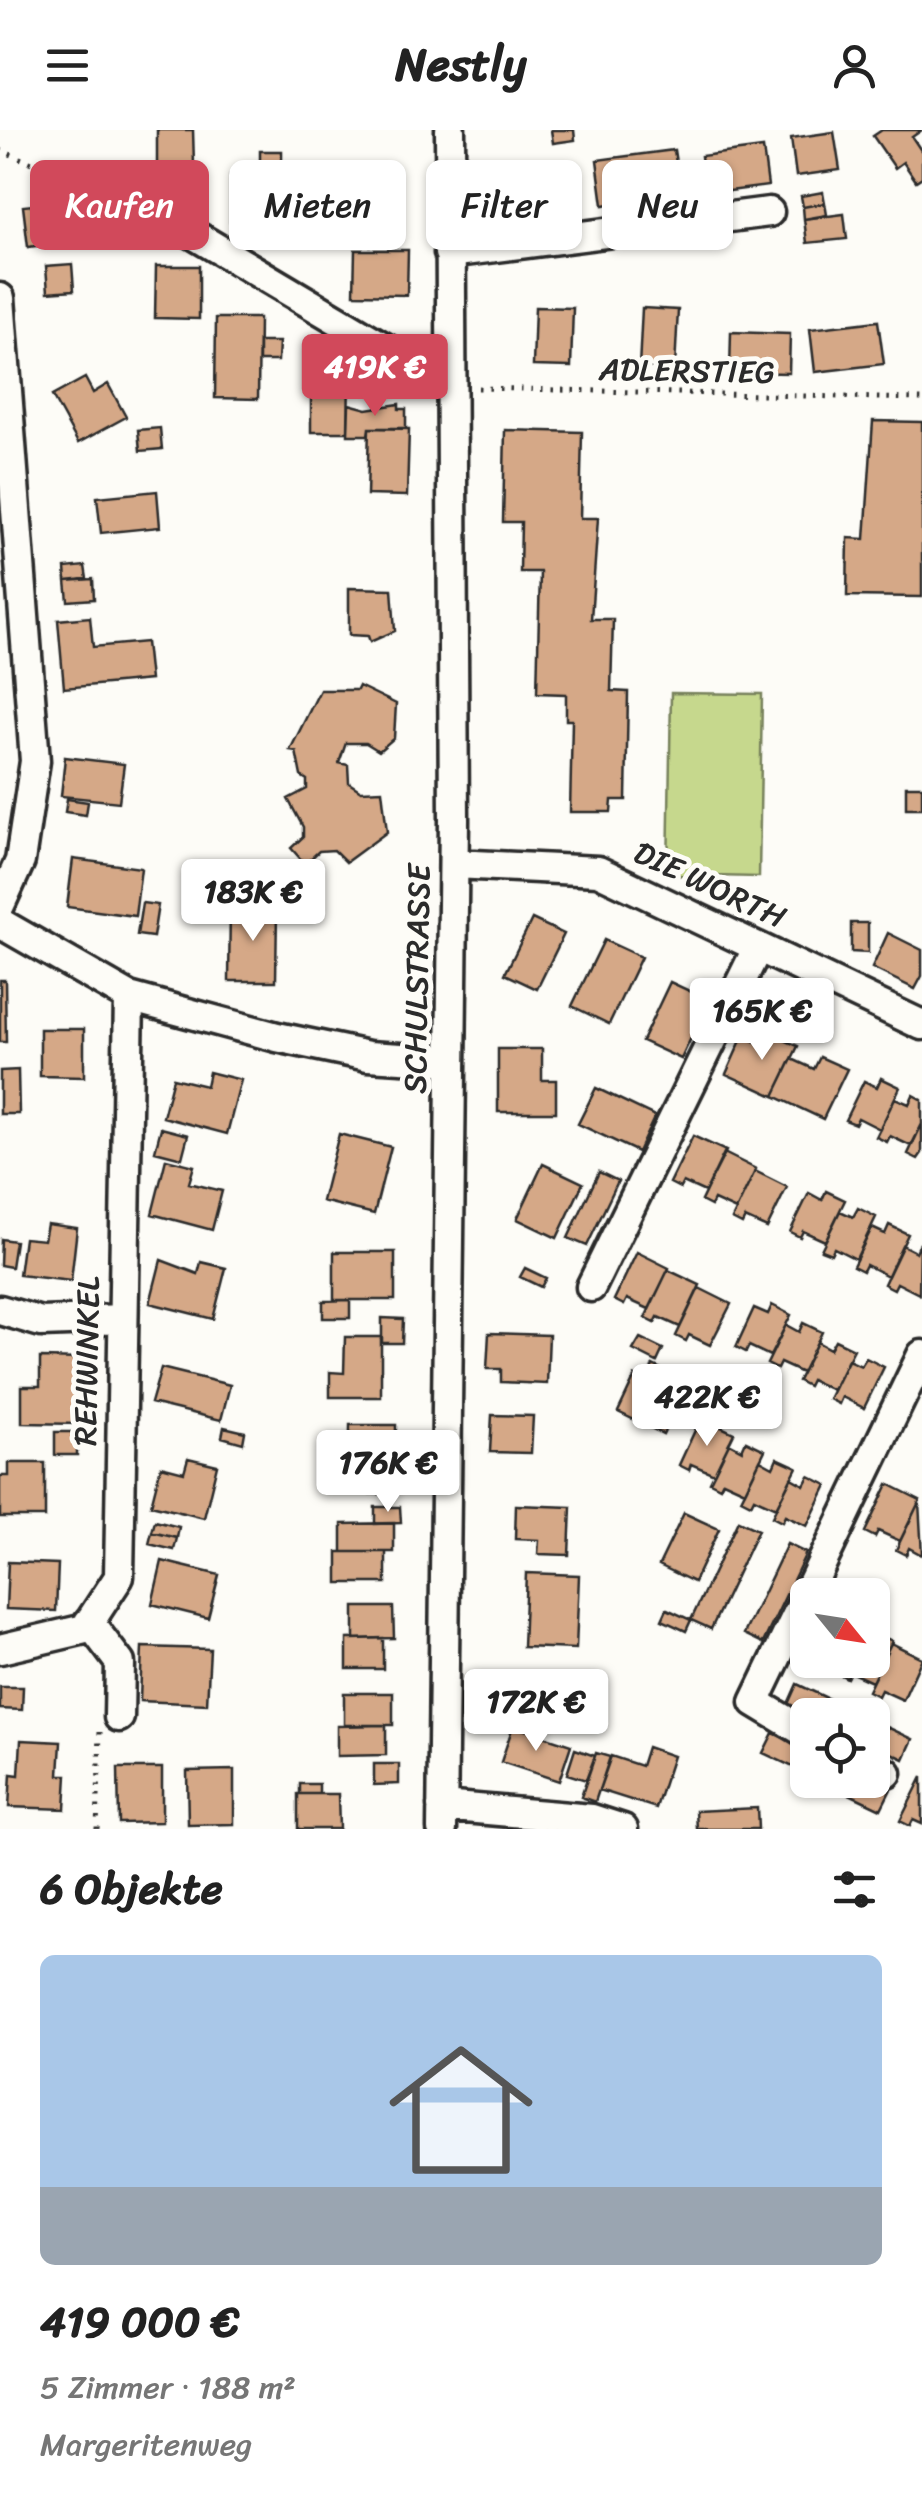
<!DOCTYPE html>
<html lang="de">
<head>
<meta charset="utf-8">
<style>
  body { margin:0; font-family:Sriracha,sans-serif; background:#f6f6f6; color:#222; height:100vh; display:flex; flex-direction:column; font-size:38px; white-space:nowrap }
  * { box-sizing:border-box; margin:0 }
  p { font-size:32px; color:#767676 }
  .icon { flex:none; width:55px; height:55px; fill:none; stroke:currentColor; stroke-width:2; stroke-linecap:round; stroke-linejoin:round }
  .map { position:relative; height:1699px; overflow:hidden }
  .side { display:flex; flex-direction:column; background:#fff; flex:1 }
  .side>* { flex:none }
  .hud { position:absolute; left:30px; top:30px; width:862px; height:90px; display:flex; gap:20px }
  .needle { width:65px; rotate:120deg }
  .controls { position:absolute; left:790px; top:1448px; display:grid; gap:20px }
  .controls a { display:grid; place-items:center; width:100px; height:100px; border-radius:15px; background:#fff; box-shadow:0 2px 8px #0004; font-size:50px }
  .price { position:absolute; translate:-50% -85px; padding:0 22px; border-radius:10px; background:#fff; color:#222; font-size:32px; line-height:65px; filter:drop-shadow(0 2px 5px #0008) }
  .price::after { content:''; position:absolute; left:50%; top:60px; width:30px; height:22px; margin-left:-15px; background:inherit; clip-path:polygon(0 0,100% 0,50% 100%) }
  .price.active { background:#d1495b; color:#fff }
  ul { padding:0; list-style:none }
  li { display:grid; align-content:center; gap:20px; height:530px; padding:0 40px }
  li span { display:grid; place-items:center; height:310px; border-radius:15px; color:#555 }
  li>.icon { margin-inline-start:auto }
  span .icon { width:180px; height:180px; fill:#fffc; stroke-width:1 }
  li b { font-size:42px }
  h2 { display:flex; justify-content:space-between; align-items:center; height:120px; padding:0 40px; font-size:42px }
  .pill { padding:0 35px; border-radius:15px; background:#fff; box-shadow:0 2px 8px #0004; font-size:35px; line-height:90px }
  .pill.active { background:#d1495b; color:#fff }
  header { display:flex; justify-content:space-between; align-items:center; height:130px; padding:0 40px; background:#fff; font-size:45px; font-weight:800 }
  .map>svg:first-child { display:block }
</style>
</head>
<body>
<header><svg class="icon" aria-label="menu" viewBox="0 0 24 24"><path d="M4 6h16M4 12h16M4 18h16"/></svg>Nestly<svg class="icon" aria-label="person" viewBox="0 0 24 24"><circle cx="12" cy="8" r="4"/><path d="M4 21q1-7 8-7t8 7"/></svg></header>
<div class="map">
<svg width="922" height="1699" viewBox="0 0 922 1699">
  <rect width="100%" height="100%" fill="#fdfcf7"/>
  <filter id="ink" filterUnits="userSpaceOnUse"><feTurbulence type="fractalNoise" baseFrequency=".01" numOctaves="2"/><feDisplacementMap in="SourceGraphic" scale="20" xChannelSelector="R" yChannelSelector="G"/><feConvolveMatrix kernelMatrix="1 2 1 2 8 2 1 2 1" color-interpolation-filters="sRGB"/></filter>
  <g filter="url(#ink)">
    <path fill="#c6d88d" stroke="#78825c" stroke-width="2.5" d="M671,563L762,564L759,747L668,745Z"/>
    <path fill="#d5a887" stroke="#2b2b2b" stroke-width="2.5" d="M157,0H193L194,35L157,36Z
      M551,0H574L575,10L553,13Z
      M882,0H922L912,7L922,22V47L916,51L903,32L895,38L873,6Z
      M834,2L840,40L796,46L791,8Z
      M763,18L768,56L706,64L701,26Z
      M674,20L681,65L603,75L597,30Z
      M260,21H282V44H260Z
      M562,33L567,77L509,83L505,39Z
      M267,44V90L230,91V45Z
      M823,62L825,73L803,77L801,66Z
      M353,70H375L374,93H353Z
      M62,72L67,112L28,117L23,76Z
      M825,73L827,85L804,89L803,77Z
      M844,84L847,109L807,113L804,89Z
      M355,120H408L407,165L354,164Z
      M72,134L74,160L48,162L46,136Z
      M156,136H199V189L155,188Z
      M535,177L573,178L571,237L533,236Z
      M642,178L678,180L675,238L639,237Z
      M216,188H259L258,269L215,268Z
      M878,191L884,234L815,242L810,199Z
      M731,202L790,204L789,243L730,242Z
      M259,212H279L278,231H259Z
      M311,246H349L348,302H311Z
      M85,248L93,263L108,254L126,287L78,313L52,266Z
      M349,274L367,279L399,274V279H406V298H369L368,305H348Z
      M873,291L922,292V467L847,466L848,408L865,409Z
      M160,298L162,319L140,321L138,300Z
      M369,298L409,299L407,366L367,365Z
      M505,300L582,302L580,388H598L591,489H613L611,561L628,562L626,670H612L611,682H570L572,590H566V564L537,563L540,442H520L521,392H503Z
      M157,361L160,397L101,403L97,367Z
      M85,436L87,449L66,451L65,438Z
      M93,449L94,469L68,471L66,451Z
      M349,458L392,459L395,501L370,512L368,506L349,505Z
      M90,487L93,517L146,512L150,550L64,558L58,490Z
      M359,556L396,574L394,608L379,621L366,613H346L339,633L348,635L349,653L361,661L382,660L387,702L346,732L334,720L319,721L305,734L291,718L303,707V697L288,669L307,659V650L301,646L296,621L290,620L320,560H357Z
      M65,627L124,634L119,672L61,666Z
      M906,656H922V678H906Z
      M67,669L88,672L86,685L65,682Z
      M73,729L141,738L135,786L67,777Z
      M142,773L158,775L153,807L137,805Z
      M230,777H277L276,851H229Z
      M532,789L564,804L537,859L505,844Z
      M851,793H868V823L851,822Z
      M888,803L922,820V846L915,859L872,838Z
      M604,810L641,827L609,894L572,876Z
      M0,850H5L6,912H0Z
      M670,852L709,870L681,929L642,911Z
      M40,899H84V947L40,946Z
      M771,904L798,916L774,966L726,944L743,906L765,916Z
      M498,919H542V950H556V982H498Z
      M820,927L847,939L823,989L774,966L792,929L814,939Z
      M18,940L19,984H0V941Z
      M209,942L241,950L227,1004L163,987L173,948L206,956Z
      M881,948L900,957L880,999L858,988L855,994L845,990L864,951L877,957Z
      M596,958L655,986L638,1022L578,994Z
      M913,965L922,970V994L911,1016L890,1006L887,1012L876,1007L895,968L909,974Z
      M922,994V1023L918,1029L908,1024Z
      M161,998L188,1005L182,1028L155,1021Z
      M339,1004L391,1017L374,1084L322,1071Z
      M693,1006L726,1021L705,1062L683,1052L680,1058L670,1053Z
      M724,1023L756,1039L736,1080L714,1070L711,1076L701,1071Z
      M166,1029L194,1036L189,1053L222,1061L212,1100L152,1084Z
      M543,1034L583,1053L557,1108L517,1089Z
      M755,1041L787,1057L767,1098L745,1088L742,1094L732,1089Z
      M599,1042L618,1051L587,1116L568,1108Z
      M826,1061L845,1070L825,1111L803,1101L800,1107L790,1102L809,1063L822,1070Z
      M858,1078L876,1087L856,1129L834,1118L831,1124L821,1120L840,1081L853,1087Z
      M47,1094L77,1098L71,1151L19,1145L24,1108L44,1110Z
      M889,1095L908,1104L888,1146L866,1135L863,1141L853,1136L872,1098L885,1104Z
      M1,1109L15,1111L11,1137L0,1135Z
      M920,1113L919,1164L897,1153L894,1159L884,1154L902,1115L916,1122Z
      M334,1122H395V1170H334Z
      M637,1122L669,1138L649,1179L627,1169L624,1175L614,1170Z
      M161,1130L198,1144L201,1132L226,1138L213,1189L150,1173Z
      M525,1138L546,1148L541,1157L520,1147Z
      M668,1140L700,1155L680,1197L658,1187L655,1193L645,1188Z
      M699,1158L731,1174L710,1215L689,1205L686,1211L676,1206Z
      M350,1170V1188H323V1171Z
      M772,1175L791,1185L770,1226L749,1216L746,1222L736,1217L754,1178L768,1184Z
      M382,1188L403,1189L402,1213H382Z
      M803,1193L822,1202L802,1243L780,1233L777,1239L767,1234L786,1195L799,1202Z
      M489,1203L549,1205L547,1254L501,1252V1239H487Z
      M345,1207H381V1267H330V1242L344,1243Z
      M640,1208L663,1219L657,1232L633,1220Z
      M835,1210L854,1219L833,1260L811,1250L808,1256L798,1251L817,1212L830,1219Z
      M40,1228L84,1229L83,1294L22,1293V1256H40Z
      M866,1228L884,1237L864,1278L842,1267L839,1274L829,1269L848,1230L861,1236Z
      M653,1235L688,1252L663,1304L618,1282L635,1246L646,1252Z
      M161,1238L230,1255L221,1290L151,1273Z
      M492,1285L533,1286L531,1323L490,1322Z
      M715,1294L734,1303L714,1344L691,1334L689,1340L679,1335L697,1296L711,1303Z
      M350,1295H396L395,1364H349Z
      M224,1297L245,1302L243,1313L222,1307Z
      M55,1302H77V1325H55Z
      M746,1311L765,1320L745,1361L723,1351L720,1357L710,1352L729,1313L742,1320Z
      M188,1328L217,1335L204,1388L151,1375L161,1336L184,1342Z
      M777,1328L797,1337L776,1378L754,1368L751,1374L741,1369L760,1330L773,1337Z
      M9,1333H45V1387H0V1346H9Z
      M809,1346L827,1355L807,1396L785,1386L782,1392L772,1387L791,1348L804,1355Z
      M888,1354L920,1370L900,1411L878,1401L875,1407L865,1402Z
      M919,1372L922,1425L909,1418L906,1425L896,1420Z
      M516,1375L571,1377L569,1425L538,1424L539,1410L515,1409Z
      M375,1377H400L401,1393L375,1394Z
      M684,1383L719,1399L694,1452L659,1435Z
      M155,1391L179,1397L177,1408L152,1402Z
      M738,1391L758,1400L711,1499L691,1490Z
      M394,1393V1422H342V1394Z
      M152,1402L177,1408L174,1420L149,1414Z
      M787,1414L806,1423L763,1513L744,1504Z
      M338,1422H386V1453H338Z
      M162,1431L219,1445L208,1488L152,1474Z
      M8,1432L58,1434L56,1481L6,1479Z
      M526,1443L579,1445L576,1519L523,1517Z
      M354,1477H393L394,1508L354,1509Z
      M667,1479L691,1490L686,1501L662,1490Z
      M872,1501L892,1511L872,1552L850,1542L847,1548L837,1543L843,1530H872Z
      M383,1508V1539H347V1509Z
      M891,1513L922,1528L903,1570L881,1560L878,1566L868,1561Z
      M142,1517L210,1519L207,1574L140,1571Z
      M797,1554L863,1585H811L788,1574Z
      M0,1557H23L22,1580L0,1579Z
      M344,1563H393V1595H344Z
      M872,1590L913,1609L904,1629L872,1614Z
      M386,1595V1625L337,1626V1596Z
      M513,1596L571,1615L559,1651L501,1632Z
      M773,1603L808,1620V1644L763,1623Z
      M21,1610L61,1612L59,1645H67L65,1679L9,1677L11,1644L19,1645Z
      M647,1617L673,1626L656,1678L599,1660L611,1626L641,1636Z
      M575,1619L595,1626L586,1650L567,1644Z
      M596,1623L610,1627L595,1672L581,1667Z
      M374,1634H399V1654L374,1655Z
      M118,1638H162V1692L119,1693Z
      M234,1640V1694L188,1695L187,1641Z
      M922,1647V1694L913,1690L910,1696L900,1691Z
      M820,1650H871L891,1659L881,1679Z
      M300,1654H319V1664H300Z
      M298,1664H338L339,1699H298Z
      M757,1678L758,1699H697L696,1681Z"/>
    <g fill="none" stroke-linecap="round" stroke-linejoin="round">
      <g stroke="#2b2b2b" stroke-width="35">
        <path id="minor" d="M166,88L407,231L449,234
          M449,123L769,82
          M0,168L35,631L20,731L0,775
          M454,734L598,741L922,895
          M0,793L129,867L277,907L368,926L451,931
          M591,1157L758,817
          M0,1180L41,1192L123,1189
          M89,1492L120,1533L119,1587
          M0,1519L85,1499L119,1447L129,867
          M808,1604L755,1572L922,1225
          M872,1636L887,1643
          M442,1676L592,1689L623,1699
          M442,1699L454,690L450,0"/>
      </g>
      <path stroke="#2b2b2b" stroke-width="5" stroke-dasharray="2.5 8" stroke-linecap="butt" d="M0,20L145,79
        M478,258L922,269
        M97,1699L100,1602"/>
      <use href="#minor" stroke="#fdfcf7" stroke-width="28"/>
    </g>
  </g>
  <g text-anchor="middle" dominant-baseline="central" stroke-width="10" stroke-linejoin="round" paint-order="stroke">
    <g font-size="32" fill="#2b2b2b" stroke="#fdfcf7">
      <text transform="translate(687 241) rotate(1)">ADLERSTIEG</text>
      <text transform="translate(710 755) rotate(25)">DIE WORTH</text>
      <text transform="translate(417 849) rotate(-89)">SCHULSTRASSE</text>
      <text transform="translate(87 1231) rotate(-89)">REHWINKEL</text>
    </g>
  </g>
</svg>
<div class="controls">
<a><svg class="needle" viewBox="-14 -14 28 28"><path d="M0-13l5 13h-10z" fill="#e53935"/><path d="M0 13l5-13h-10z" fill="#767676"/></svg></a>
<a><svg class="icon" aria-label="locate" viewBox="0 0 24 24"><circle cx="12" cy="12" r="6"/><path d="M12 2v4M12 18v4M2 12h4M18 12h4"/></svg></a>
</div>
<b class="price active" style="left:375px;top:289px">419K €</b>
<b class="price" style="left:253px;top:814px">183K €</b>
<b class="price" style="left:762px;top:933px">165K €</b>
<b class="price" style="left:707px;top:1319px">422K €</b>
<b class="price" style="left:388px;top:1385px">176K €</b>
<b class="price" style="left:536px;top:1624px">172K €</b>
<div class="hud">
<a class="pill active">Kaufen</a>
<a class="pill">Mieten</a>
<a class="pill">Filter</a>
<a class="pill">Neu</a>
</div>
</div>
<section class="side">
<h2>6 Objekte<svg class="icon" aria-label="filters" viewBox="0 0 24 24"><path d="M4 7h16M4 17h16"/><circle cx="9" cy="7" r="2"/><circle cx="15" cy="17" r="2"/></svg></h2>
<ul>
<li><span style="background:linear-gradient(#a9c7e8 75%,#9aa5b1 0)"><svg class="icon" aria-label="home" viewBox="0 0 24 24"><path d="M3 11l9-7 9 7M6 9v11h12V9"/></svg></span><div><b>419 000 €</b><p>5 Zimmer · 188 m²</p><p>Margeritenweg</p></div></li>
</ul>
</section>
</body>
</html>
